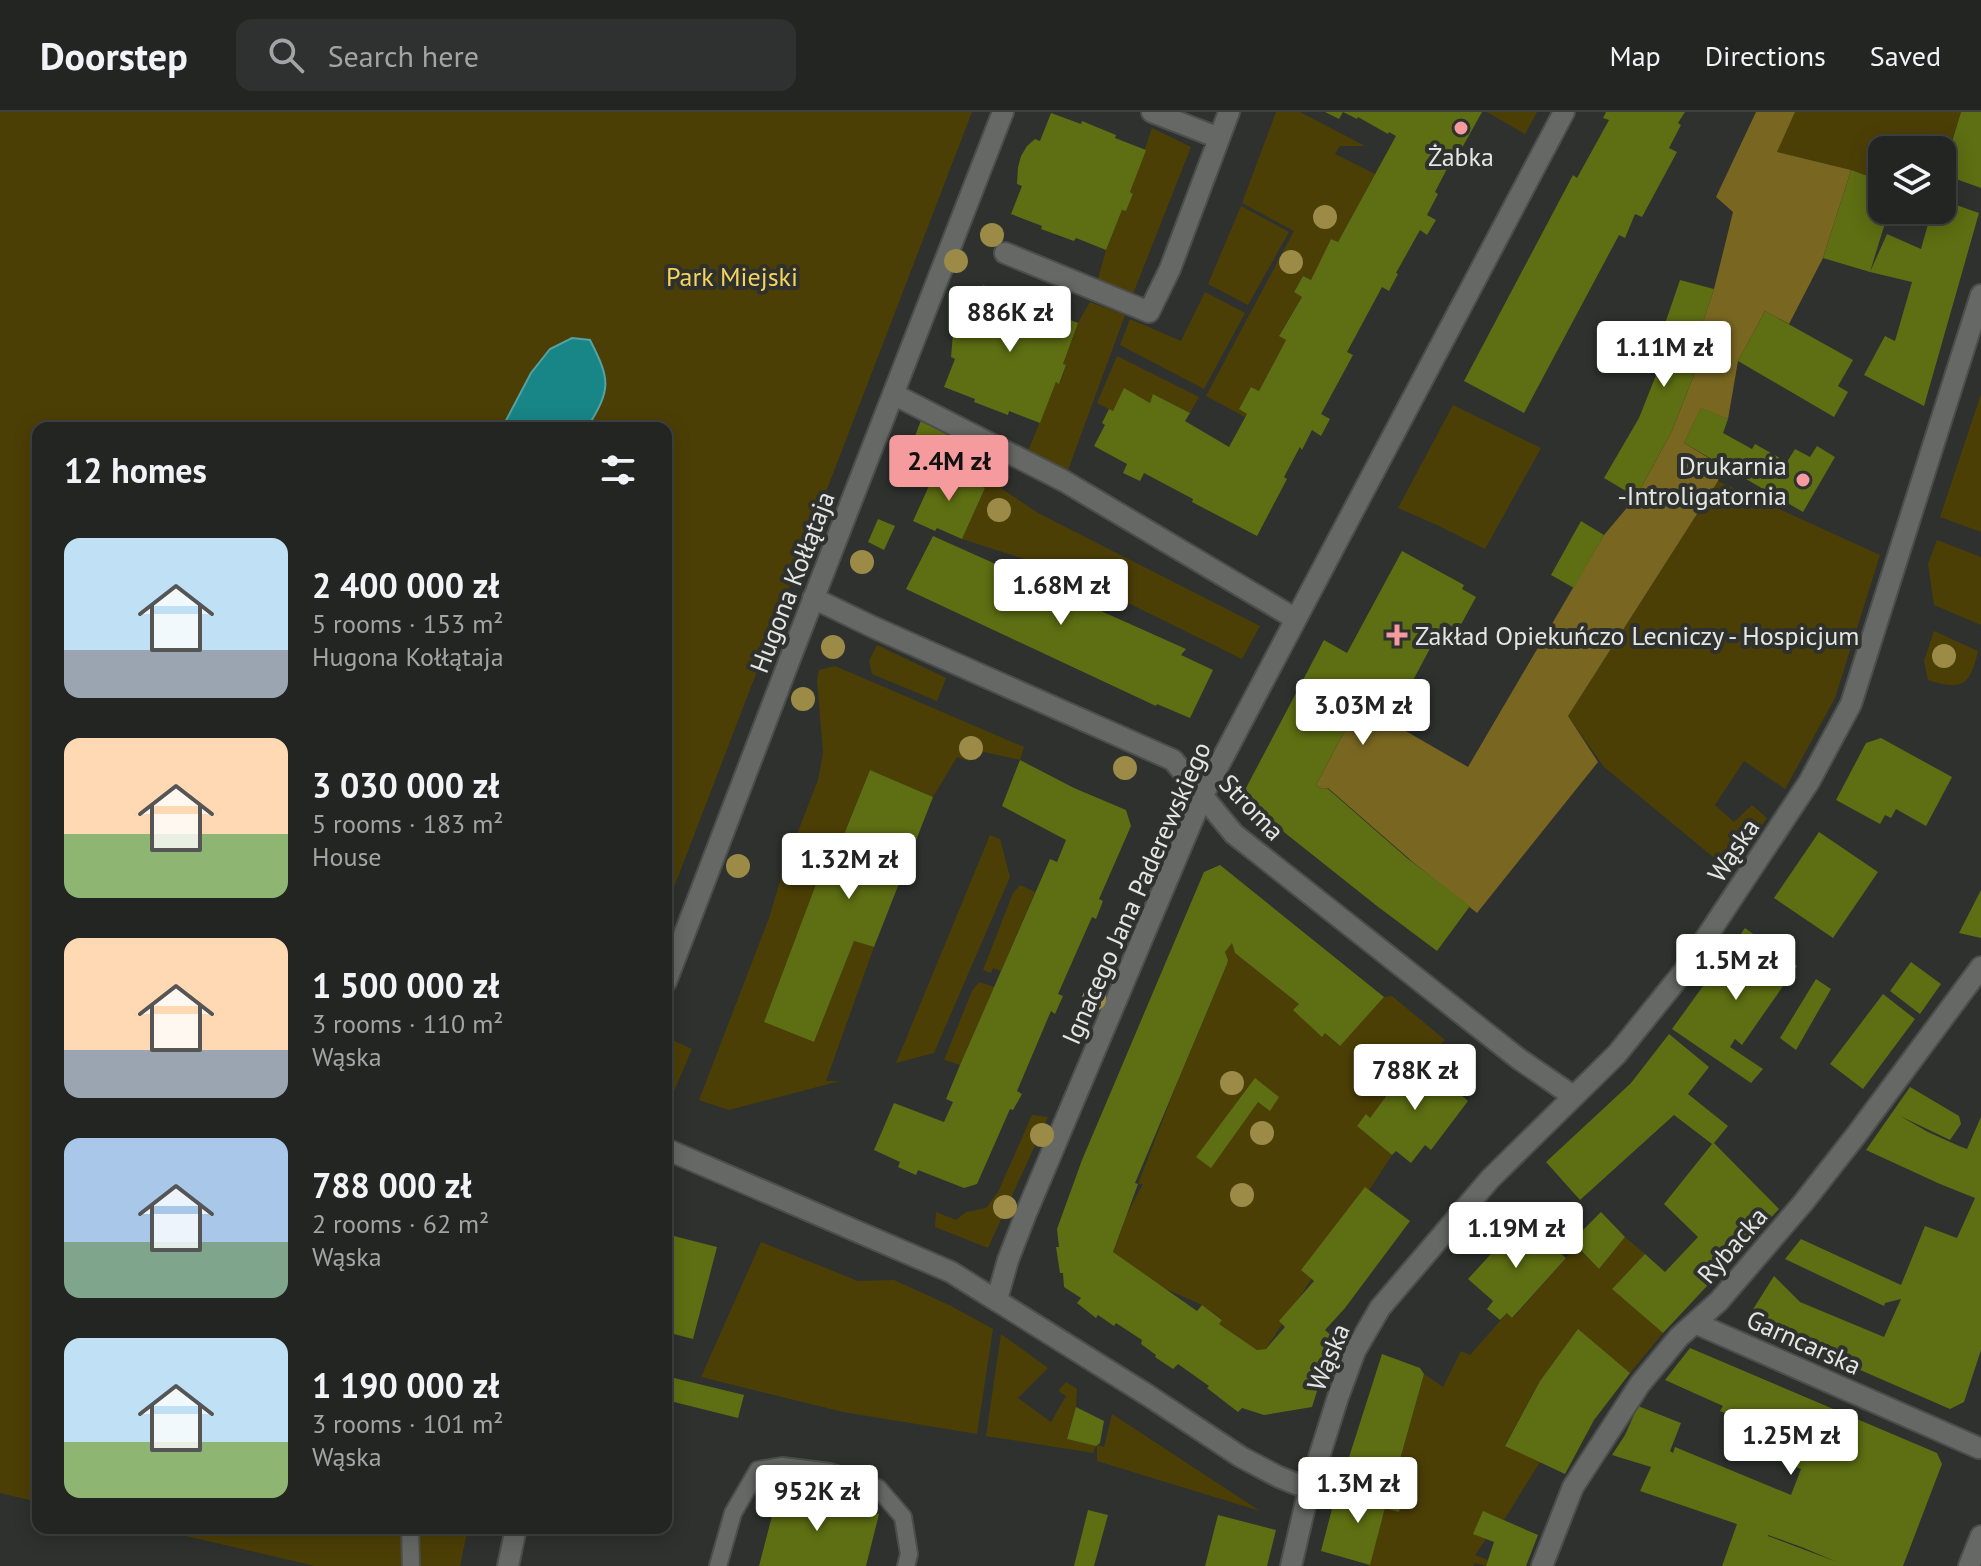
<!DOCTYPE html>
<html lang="en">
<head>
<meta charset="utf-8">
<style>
  body { margin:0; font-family:"PT Sans",sans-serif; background:#2e312f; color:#f1f3f6; height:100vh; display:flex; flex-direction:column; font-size:30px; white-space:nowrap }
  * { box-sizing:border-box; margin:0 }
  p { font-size:26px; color:#a2a5a5 }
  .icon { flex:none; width:44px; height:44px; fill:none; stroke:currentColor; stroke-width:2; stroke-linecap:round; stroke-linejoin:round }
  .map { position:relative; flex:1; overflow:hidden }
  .sheet { position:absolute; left:32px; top:310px; width:640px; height:1112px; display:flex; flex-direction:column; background:#222522; border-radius:16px; box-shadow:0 4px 20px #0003,0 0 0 2px #3f4240 }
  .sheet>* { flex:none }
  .tools { position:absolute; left:1868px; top:24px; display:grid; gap:16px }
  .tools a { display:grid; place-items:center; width:88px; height:88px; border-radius:16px; background:#222522; box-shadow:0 4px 20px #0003,0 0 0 2px #3f4240; font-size:40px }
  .price { position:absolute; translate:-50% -68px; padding:0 18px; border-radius:8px; background:#fff; color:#222; font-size:26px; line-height:52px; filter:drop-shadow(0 2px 4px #0008) }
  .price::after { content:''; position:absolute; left:50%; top:48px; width:24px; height:18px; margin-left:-12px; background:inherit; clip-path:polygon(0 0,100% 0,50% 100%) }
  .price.current { background:#f59b9e; color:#111 }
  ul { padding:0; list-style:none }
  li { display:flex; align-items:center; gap:24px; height:200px; padding:0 32px }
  li span { display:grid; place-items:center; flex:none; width:224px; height:160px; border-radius:16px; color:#555 }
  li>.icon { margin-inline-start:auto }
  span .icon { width:96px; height:96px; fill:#fffc; stroke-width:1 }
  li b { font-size:34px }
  h2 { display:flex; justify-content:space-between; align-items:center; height:96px; padding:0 32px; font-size:34px }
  header { display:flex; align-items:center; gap:48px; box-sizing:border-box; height:112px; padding:0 40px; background:#222522; border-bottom:2px solid #3f4240 }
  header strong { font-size:38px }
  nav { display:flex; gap:44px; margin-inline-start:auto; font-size:28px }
  .search { width:560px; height:72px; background:#2e312f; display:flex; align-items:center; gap:20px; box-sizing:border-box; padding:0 28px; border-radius:16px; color:#a2a5a5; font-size:30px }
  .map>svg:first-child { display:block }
</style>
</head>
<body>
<header>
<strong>Doorstep</strong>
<div class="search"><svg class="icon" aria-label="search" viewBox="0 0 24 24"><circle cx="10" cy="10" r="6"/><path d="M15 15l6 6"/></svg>Search here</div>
<nav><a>Map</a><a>Directions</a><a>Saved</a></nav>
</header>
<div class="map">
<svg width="1981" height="1454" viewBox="0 0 1981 1454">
  <rect width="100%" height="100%" fill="#2e312e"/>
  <path fill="#4c3f06" d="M0,0H972L666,796V316H38V1390L0,1381Z
    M1276,0H1300L1365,34H1340L1335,42L1375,62L1338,130L1331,127L1311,168L1303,164L1294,179L1302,185L1279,223L1286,228L1259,279L1251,275L1239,297L1247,302L1245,305L1206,284L1294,119L1242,91Z
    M1487,0H1537L1525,22Z
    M1795,0H1961L1942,58V38H1882V69L1851,58L1777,40Z
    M1152,16L1191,35L1129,192L1095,178L1106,138L1122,98L1126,99L1133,82L1130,80Z
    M1241,94L1289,120L1248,193L1208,172Z
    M1205,180L1245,201L1204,277L1120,233L1130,207L1181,229Z
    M1090,190L1125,203L1064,369L1024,349L1056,270L1060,271L1066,254L1063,252L1078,211Z
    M1117,244L1199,285L1190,301L1154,282L1150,291L1124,277L1113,299L1097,291Z
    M1981,282V420L1940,405Z
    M1453,293L1541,336L1485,437L1439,414L1398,396Z
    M905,330L995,372L1038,401L1260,514L1242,547L1065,460L962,427L985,376L934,363L892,346Z
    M1718,369L1880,443L1835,586L1785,677L1744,649L1715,693L1734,710L1752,693L1767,706L1730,759L1604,655L1568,604Z
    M1937,428L1981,445V513L1934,493L1928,452Z
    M1934,519L1978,539C1970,574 1962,579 1928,568L1924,549Z
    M877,533L946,566L937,589L872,562L869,549Z
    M835,554L1024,635L1020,648L984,640L969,649L957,645L933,685L870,658L828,762L821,760L764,910L814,930L854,829L874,835L826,969H840L729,998L699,988L769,806L785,753L818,668L823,641L817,568L819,558Z
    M990,723L1000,727L1010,765L934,941L896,951Z
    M1020,773L1035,780L1001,859L993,856L991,861L983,858L1013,781Z
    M1232,831L1235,841L1299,892L1322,924L1325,921L1339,934L1384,885L1392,884L1445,928L1417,957L1410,952L1370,1006L1366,1003L1357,1014L1392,1043L1266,1237L1257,1238L1219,1212L1222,1207L1202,1193L1164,1176L1113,1141L1127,1102L1143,1072H1138L1174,979L1227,852L1228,848L1225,840Z
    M979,870L994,875L960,953L944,948L972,879Z
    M668,926L692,937L666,998V930Z
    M1032,1003L1048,1005L988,1136L935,1115L936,1100L956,1108L966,1100L986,1096L998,1080Z
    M1625,1125L1645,1142L1612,1177L1663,1221L1630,1261L1578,1218L1540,1269L1505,1333L1540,1350L1504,1408L1484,1400L1486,1427L1475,1443L1488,1448L1486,1454L1475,1451L1473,1454H1369L1385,1396L1399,1399L1404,1384L1392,1376L1424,1262L1443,1275L1461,1239L1470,1243L1507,1201L1513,1206L1566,1146L1575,1133L1599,1157Z
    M761,1130L858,1169L894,1168L951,1194L993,1217L977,1322L843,1300L701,1265Z
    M1001,1222L1048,1256L1018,1286L1051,1310L1066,1284L1058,1279L1066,1270L1077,1277L1076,1295L1067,1327L1096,1334L1093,1341L986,1324Z
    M1112,1302L1260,1399L1097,1349V1333L1104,1335Z
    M151,1416H468L460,1454H315Z"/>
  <path fill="#796721" d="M1756,0H1795L1777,40L1851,58L1823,146L1789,212L1765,199L1738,249L1728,307L1701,296L1684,331L1722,354L1718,369L1568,604L1598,650L1477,801L1414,751L1328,676L1322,677L1316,673L1359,592L1468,655L1604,423L1636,385L1672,319L1699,250L1691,246L1714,177L1733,100L1716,85Z"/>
  <path fill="#188587" stroke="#55a2a3" stroke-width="2" d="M572,226L590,228C611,269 611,277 587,316H502L531,261L550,237Z"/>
  <path fill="#5e6e12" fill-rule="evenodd" d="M1325,0H1482L1453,52L1450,51L1435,80L1438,82L1427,103L1436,108L1427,123L1420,118L1396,161L1398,162L1389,179L1382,175L1347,240L1353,243L1321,302L1330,307L1321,324L1312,318L1302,338L1300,335L1284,365L1287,367L1257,424L1192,390L1193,387L1144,361L1140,369L1123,361L1127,352L1094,334L1105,313L1102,311L1109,297L1113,299L1124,276L1150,291L1153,282L1190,301L1185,309L1229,335L1247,302L1239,297L1251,275L1259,279L1286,228L1279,224L1302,185L1294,180L1303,164L1311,168L1331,127L1338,130L1396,24L1389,20L1388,22L1358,5L1357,7L1343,0L1339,7Z
    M1606,0H1685L1678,11L1681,13L1669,36L1677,40L1642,105L1635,102L1625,126L1619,123L1524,301L1464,269L1573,63L1577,66L1609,8L1603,6Z
    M1961,0H1981V76L1942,62Z
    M1051,1L1081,12L1082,9L1116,23L1115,26L1146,38L1130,80L1133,82L1126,99L1122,98L1106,138L1076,126L1074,129L1041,117L1042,114L1011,102L1022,74L1017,72L1018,55L1021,44L1027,34L1035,27L1040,29Z
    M1851,58L1882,69V98H1889L1870,160L1823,146Z
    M1942,88L1979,101L1924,294L1864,263L1885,224L1895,229L1912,170L1870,160L1887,122L1921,137L1932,98H1942Z
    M1680,168L1714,177L1691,246L1699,250L1672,319L1636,385L1604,366L1639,306L1666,238L1657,235Z
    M983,173L1014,186L1015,182L1049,196L1047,199L1078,211L1063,252L1066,253L1059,272L1056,270L1040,311L1009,299L1008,303L974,290L975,287L944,275L955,247L951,245L953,222L961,208L968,200L973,202Z
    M1765,199L1853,248L1838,274L1848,280L1834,305L1738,249Z
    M1701,295L1728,307L1723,321L1752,337L1755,332L1787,350L1795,337L1810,345L1817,334L1835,345L1803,400L1684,331Z
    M925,298L953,313L941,346L912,332Z
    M938,354L985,376L962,427L937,416L935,419L913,409Z
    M878,407L895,414L884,438L868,430Z
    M1581,409L1604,423L1574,476L1551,463Z
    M933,424L1186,537L1181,543L1213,558L1190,606L1157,592L1156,594L906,477Z
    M1402,439L1464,473L1462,477L1476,485L1458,518L1444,510L1391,610L1359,592L1316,673L1322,677L1327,676L1407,746L1470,794L1437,839L1377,794L1250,693L1246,676L1324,528L1347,541Z
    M1881,626L1952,665L1926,714L1896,697L1891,706L1885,703L1880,712L1836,688L1866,631Z
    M1020,648L1074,676L1126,698L1131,714L1099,787L1103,789L1096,807L1092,805L1058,882L1063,884L1055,902L1051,899L1017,979L1022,982L1013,998L1010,997L977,1072L964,1076L918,1058L916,1063L898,1055L900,1050L874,1038L894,991L944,1010L953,990L946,987L960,953L1050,747L1057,750L1066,728L1002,694Z
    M870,658L933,685L874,835L854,829L814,930L764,910L821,759L828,762Z
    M1819,720L1878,760L1833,826L1774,786Z
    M1220,753L1384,885L1340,934L1325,921L1322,925L1293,898L1299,892L1235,841L1232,831L1225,840L1228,848L1227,852L1135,1071L1138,1072L1113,1140L1197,1199L1202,1193L1222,1208L1219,1212L1257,1238L1266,1237L1285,1215L1279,1209L1314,1169L1301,1158L1365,1075L1410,1109L1345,1196L1325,1218L1334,1226L1312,1295L1264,1303L1242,1296L1238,1300L1207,1276L1209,1274L1178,1252L1173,1257L1155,1245L1156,1243L1141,1232L1142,1228L1116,1211L1114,1214L1098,1203L1096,1206L1077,1191L1081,1186L1064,1175L1063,1161H1060L1056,1135H1059L1057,1117L1082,1048L1204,760Z
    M1981,778V826L1959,821Z
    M1745,816L1797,854L1742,933L1735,927L1730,935L1763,957L1751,971L1672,917Z
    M1911,850L1941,872L1920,902L1890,879Z
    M1816,867L1831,877L1796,938L1780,926Z
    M1883,882L1915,907L1863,977L1830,952Z
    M1669,922L1709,955L1688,982L1728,1014L1714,1031L1779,1097L1663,1221L1612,1177L1645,1142L1665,1160L1698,1125L1664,1092L1712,1032L1674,1003L1580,1088L1546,1050L1631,971Z
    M1425,947L1450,968L1448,971L1468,989L1431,1038L1425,1033L1411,1051L1396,1039L1392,1043L1357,1014L1366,1002L1370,1006L1410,952L1417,957Z
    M1255,966L1279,985L1270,999L1258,990L1211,1056L1196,1045Z
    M1910,975L1959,1004L1961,1012L1950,1028L1900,1004L1928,1020L1959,1034L1967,1037L1981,1005V1238L1964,1290L1950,1297L1814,1238L1754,1215L1750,1202L1774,1164L1800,1190L1884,1225L1901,1187L1885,1191L1884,1194L1785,1147L1801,1127L1901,1173L1925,1114L1957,1126L1975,1086L1940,1072L1866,1038Z
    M1601,1100L1625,1125L1599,1157L1572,1129Z
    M1522,1108L1566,1146L1512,1206L1507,1201L1500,1208L1487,1197L1493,1189L1468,1167Z
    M666,1122L717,1135L693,1227L666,1220Z
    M1578,1217L1630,1261L1594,1308L1565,1362L1505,1334L1540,1269Z
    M1690,1236L1937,1341L1942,1352L1903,1454H1722L1737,1412L1640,1379L1651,1355L1612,1343L1625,1323L1638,1294L1681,1311L1670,1339L1673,1341L1675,1335L1791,1383L1801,1357L1775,1347L1781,1330L1826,1348L1832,1335L1759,1302L1754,1314L1720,1299L1723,1294L1665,1268ZM1768,1423L1804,1436L1837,1450L1768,1424Z
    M1382,1242L1420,1256L1424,1262L1392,1376L1343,1364Z
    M666,1264L744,1283L738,1306L666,1288Z
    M1076,1295L1104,1309L1100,1331L1096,1334L1067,1327Z
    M1376,1376L1404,1383L1399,1400L1385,1396L1370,1453L1321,1439L1333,1393L1335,1394L1338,1382L1372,1392Z
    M779,1377L879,1402L866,1454H759Z
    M1088,1398L1108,1403L1094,1454H1074Z
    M1483,1399L1538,1423L1526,1454H1486L1494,1430L1473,1422Z
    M1218,1403L1276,1418L1267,1454H1205Z"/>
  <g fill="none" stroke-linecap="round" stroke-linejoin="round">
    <g stroke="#4c4e4c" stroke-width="20">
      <path id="service" d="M410,1416L411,1454
        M718,1454L733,1401L758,1358L782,1354L830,1360L878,1376L903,1405L909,1442L906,1454"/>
    </g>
    <g stroke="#4c4e4c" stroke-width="24">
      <path id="minor" d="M1152,0L1219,26
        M1005,141L1149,200L1170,157L1229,0
        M893,282L1064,369L1296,507
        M813,486L873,515L1173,648L1234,722L1519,947L1573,984
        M666,870L788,552L1003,0
        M666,1037L951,1160L1149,1284L1241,1345L1279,1365L1309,1377
        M997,1187L1008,1148L1027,1099L1203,683L1564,0
        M1695,1211L1979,1336
        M508,1454L516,1416
        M1291,1454L1309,1377L1338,1285L1355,1239L1380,1196L1490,1067L1617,942L1684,859L1809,670L1851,592L1981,183
        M1542,1454L1573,1375L1640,1272L1679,1225L1719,1189L1803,1091L1857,1022L1981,855
        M1969,1454L1981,1424"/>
    </g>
    <use href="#service" stroke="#656865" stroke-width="16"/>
    <use href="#minor" stroke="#656865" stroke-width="20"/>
  </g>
  <g fill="#9b8b47">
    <circle cx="1325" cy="105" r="12"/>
    <circle cx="992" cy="123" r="12"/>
    <circle cx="956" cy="149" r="12"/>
    <circle cx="1291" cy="150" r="12"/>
    <circle cx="999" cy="398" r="12"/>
    <circle cx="862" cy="450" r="12"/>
    <circle cx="833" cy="535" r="12"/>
    <circle cx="1944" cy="544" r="12"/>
    <circle cx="803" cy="587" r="12"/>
    <circle cx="971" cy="636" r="12"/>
    <circle cx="1125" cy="656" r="12"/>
    <circle cx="738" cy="754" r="12"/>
    <circle cx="1094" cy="887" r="12"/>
    <circle cx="1232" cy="971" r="12"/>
    <circle cx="1262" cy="1021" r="12"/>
    <circle cx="1042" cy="1023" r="12"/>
    <circle cx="1242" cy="1083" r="12"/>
    <circle cx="1005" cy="1095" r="12"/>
  </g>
  <g fill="#f59b9e" stroke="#2e312e" stroke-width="3">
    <circle cx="1461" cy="16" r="8"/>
    <circle cx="1803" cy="368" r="8"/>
    <path d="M1393 511h8v8h8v8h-8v8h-8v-8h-8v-8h8z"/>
  </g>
  <g text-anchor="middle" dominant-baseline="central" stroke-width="8" stroke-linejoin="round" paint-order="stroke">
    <g font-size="26" fill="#e4e5e4" stroke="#2e312e">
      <text x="1461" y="44">Żabka</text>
      <text x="1787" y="353" text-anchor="end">Drukarnia<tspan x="1787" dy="30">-Introligatornia</tspan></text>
      <text x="1415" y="523" text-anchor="start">Zakład Opiekuńczo Lecniczy - Hospicjum</text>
    </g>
    <g font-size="26" fill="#f5d45b" stroke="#2e312e">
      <text x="732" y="164">Park Miejski</text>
    </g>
    <g font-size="26" fill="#e4e5e4" stroke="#2e312e">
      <text transform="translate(792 470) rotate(-69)">Hugona Kołłątaja</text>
      <text transform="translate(1252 695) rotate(46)">Stroma</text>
      <text transform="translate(1733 738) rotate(-56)">Wąska</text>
      <text transform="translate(1136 781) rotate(-66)">Ignacego Jana Paderewskiego</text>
      <text transform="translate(1732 1133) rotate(-49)">Rybacka</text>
      <text transform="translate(1804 1230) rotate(24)">Garncarska</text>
      <text transform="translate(1328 1245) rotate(-67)">Wąska</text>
    </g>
  </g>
</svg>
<div class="tools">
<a><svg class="icon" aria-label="layers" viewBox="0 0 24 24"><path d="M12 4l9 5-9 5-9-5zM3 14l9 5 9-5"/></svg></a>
</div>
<b class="price" style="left:1010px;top:242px">886K zł</b>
<b class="price" style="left:1664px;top:277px">1.11M zł</b>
<b class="price current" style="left:949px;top:391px">2.4M zł</b>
<b class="price" style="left:1061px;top:515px">1.68M zł</b>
<b class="price" style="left:1363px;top:635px">3.03M zł</b>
<b class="price" style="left:849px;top:789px">1.32M zł</b>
<b class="price" style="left:1736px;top:890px">1.5M zł</b>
<b class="price" style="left:1415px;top:1000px">788K zł</b>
<b class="price" style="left:1516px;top:1158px">1.19M zł</b>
<b class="price" style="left:1791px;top:1365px">1.25M zł</b>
<b class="price" style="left:1358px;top:1413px">1.3M zł</b>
<b class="price" style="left:817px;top:1421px">952K zł</b>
<section class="sheet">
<h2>12 homes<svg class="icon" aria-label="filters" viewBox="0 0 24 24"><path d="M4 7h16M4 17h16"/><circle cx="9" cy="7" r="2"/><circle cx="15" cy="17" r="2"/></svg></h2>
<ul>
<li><span style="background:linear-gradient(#bfe0f5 70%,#9aa5b1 0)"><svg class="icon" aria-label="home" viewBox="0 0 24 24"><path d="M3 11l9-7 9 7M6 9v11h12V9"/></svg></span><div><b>2 400 000 zł</b><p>5 rooms · 153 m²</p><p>Hugona Kołłątaja</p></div></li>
<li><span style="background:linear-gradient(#ffd9b3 60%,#8fb573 0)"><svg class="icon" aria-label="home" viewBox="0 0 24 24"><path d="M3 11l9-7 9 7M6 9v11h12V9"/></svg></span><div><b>3 030 000 zł</b><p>5 rooms · 183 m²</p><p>House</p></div></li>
<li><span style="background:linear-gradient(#ffd9b3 70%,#9aa5b1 0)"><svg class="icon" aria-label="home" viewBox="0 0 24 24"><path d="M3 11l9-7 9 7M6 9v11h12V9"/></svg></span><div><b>1 500 000 zł</b><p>3 rooms · 110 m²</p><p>Wąska</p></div></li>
<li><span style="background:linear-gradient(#a9c7e8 65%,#7fa58c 0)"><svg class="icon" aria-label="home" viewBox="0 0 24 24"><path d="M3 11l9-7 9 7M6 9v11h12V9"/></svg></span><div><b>788 000 zł</b><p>2 rooms · 62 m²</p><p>Wąska</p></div></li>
<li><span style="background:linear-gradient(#bfe0f5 65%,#8fb573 0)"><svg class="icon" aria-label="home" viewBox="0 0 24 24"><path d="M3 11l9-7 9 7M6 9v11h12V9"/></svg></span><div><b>1 190 000 zł</b><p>3 rooms · 101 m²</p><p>Wąska</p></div></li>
</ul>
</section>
</div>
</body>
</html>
